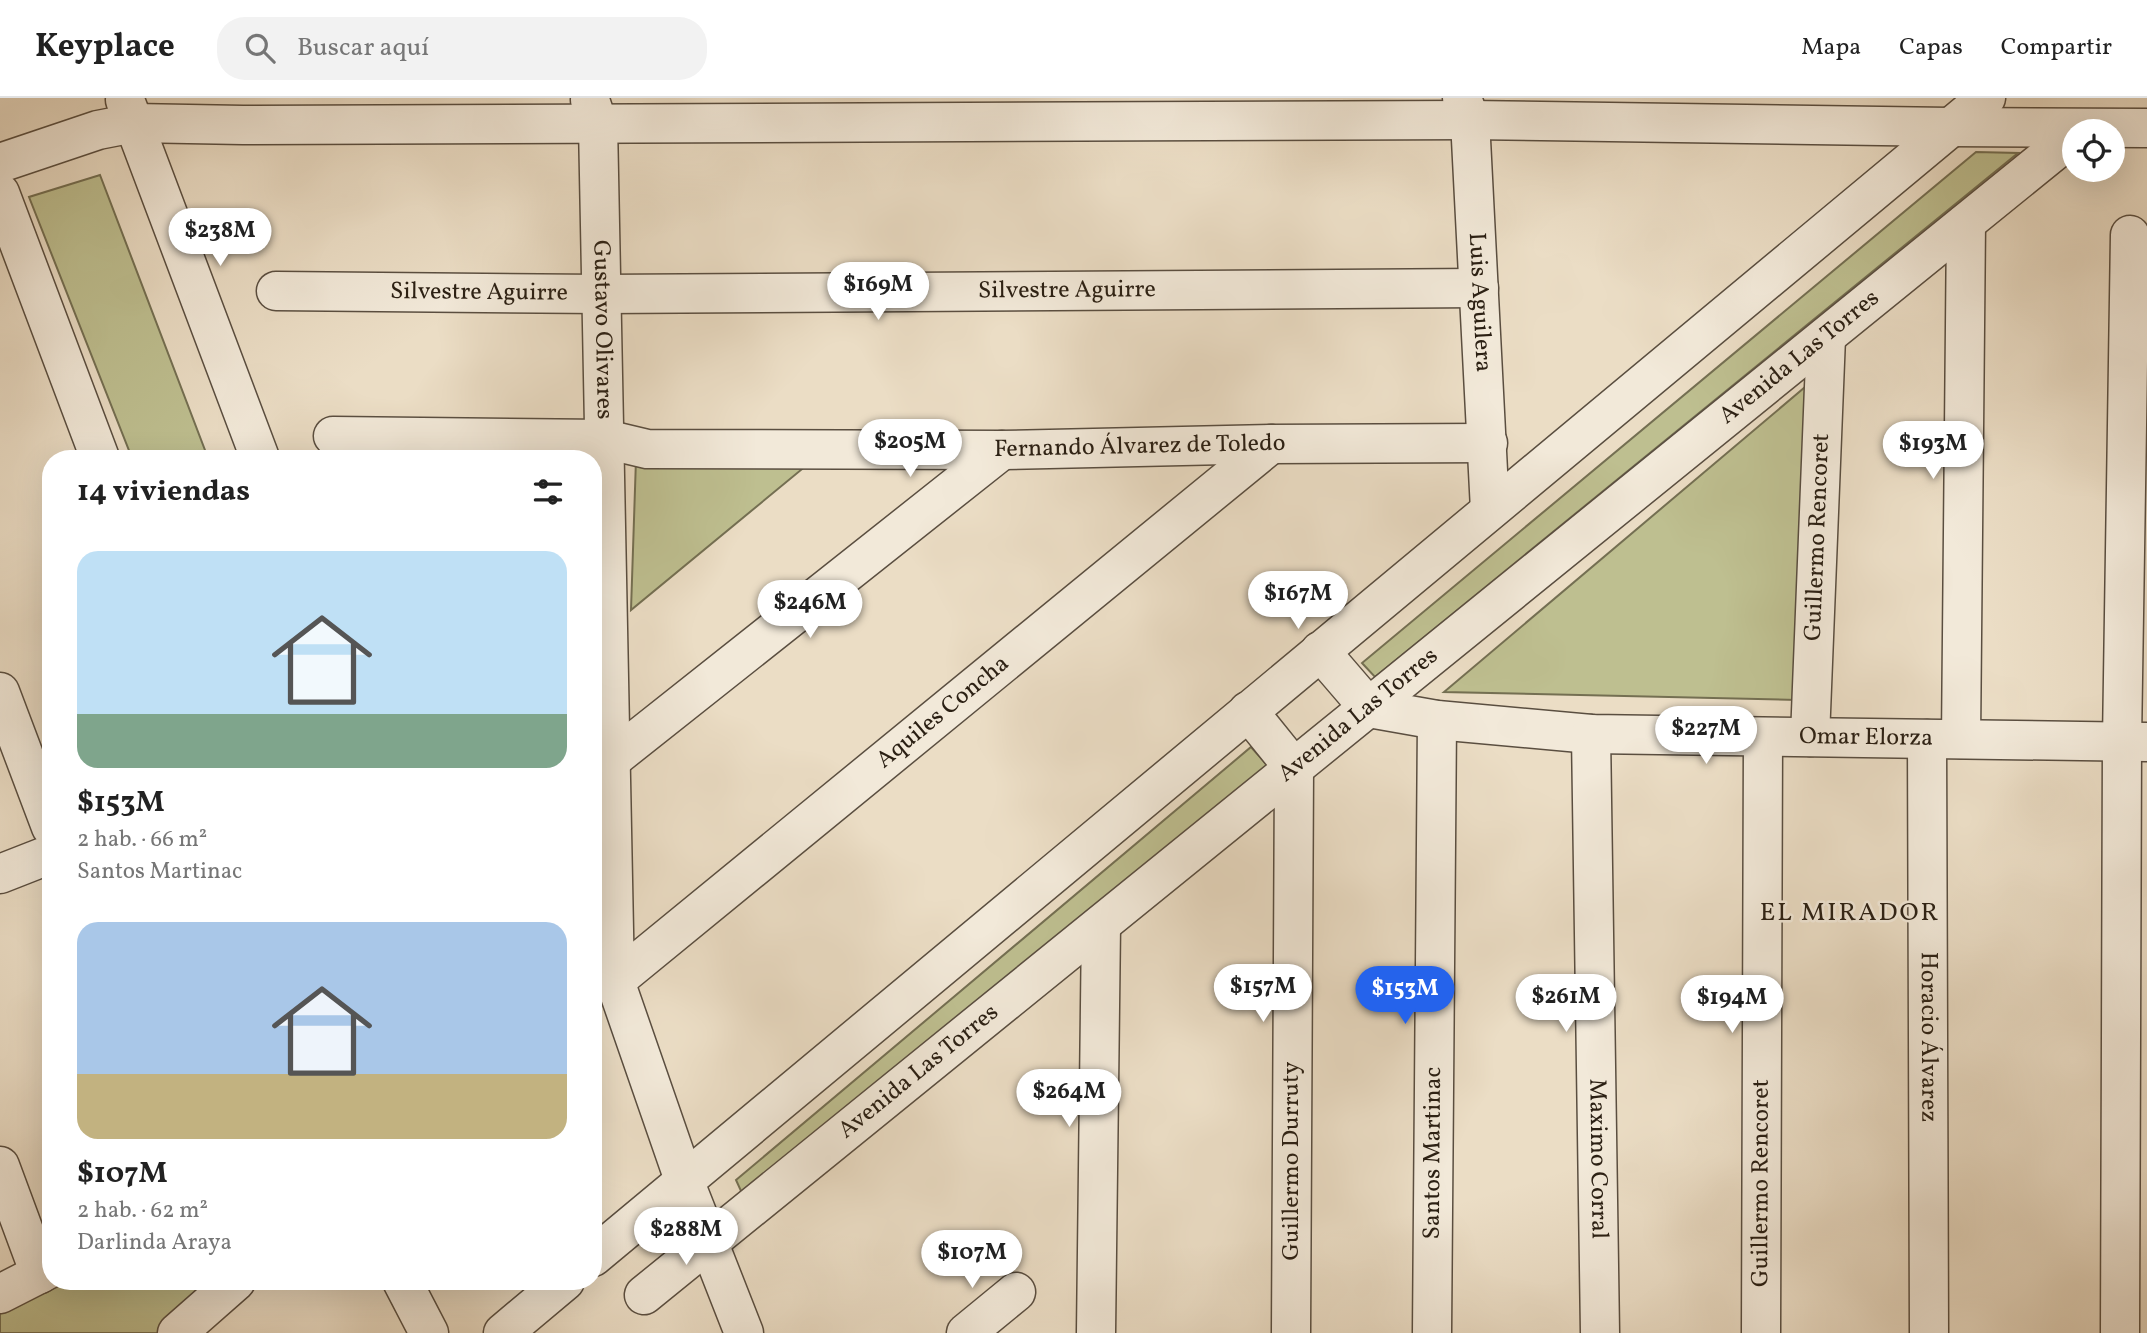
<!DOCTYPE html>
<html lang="es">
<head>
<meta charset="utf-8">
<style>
  body { margin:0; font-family:Vollkorn,serif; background:#f2f2f2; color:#222; height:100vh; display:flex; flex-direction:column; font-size:26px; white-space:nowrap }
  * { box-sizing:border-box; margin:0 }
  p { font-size:23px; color:#767676 }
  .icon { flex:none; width:38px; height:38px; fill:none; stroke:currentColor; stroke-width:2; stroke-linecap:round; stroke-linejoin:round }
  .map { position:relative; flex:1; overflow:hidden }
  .sheet { position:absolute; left:42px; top:352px; width:560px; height:840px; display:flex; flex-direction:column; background:#fff; border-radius:28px; box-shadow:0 7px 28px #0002 }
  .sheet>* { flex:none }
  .buttons { position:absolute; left:2062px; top:21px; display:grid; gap:14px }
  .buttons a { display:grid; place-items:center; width:63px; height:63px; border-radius:50%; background:#fff; box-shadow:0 7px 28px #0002; font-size:35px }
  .price { position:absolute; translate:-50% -60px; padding:0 16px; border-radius:24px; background:#fff; color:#222; font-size:23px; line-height:46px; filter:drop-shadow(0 2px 4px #0008) }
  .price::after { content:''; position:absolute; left:50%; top:42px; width:21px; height:16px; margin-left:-10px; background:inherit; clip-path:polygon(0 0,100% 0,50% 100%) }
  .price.current { background:#2563eb; color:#fff }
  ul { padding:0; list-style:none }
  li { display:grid; align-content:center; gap:14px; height:371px; padding:0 35px }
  li span { display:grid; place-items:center; height:217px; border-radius:21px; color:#555 }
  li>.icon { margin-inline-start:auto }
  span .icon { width:126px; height:126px; fill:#fffc; stroke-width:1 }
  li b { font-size:30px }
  h2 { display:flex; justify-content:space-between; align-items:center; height:84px; padding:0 35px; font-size:30px }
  header { display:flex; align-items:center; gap:42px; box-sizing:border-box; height:98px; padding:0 35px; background:#fff; border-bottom:2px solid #e0e0e0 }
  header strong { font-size:33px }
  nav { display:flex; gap:38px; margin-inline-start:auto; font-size:24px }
  .search { width:490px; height:63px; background:#f2f2f2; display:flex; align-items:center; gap:18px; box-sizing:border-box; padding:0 24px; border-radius:28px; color:#767676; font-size:26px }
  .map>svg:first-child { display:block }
</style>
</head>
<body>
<header>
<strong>Keyplace</strong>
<div class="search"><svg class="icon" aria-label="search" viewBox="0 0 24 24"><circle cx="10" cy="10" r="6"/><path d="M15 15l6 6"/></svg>Buscar aquí</div>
<nav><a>Mapa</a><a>Capas</a><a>Compartir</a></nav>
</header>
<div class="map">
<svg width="2147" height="1235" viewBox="0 0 2147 1235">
  <rect width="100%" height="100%" fill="#ebddc5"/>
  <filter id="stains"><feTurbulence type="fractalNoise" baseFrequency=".00286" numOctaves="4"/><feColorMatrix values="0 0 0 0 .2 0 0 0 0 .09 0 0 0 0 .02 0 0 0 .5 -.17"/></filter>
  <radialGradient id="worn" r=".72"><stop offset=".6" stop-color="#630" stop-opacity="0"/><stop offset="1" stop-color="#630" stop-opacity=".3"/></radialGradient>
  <path fill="#bebf90" stroke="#746f52" stroke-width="2" d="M1976,54L2018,55L1375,579L1362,565Z
    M100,77L208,360H132L29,99Z
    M1811,284L1797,602L1444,594Z
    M636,361L807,367L631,512Z
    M1251,649L1268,668L746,1104L736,1082Z
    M51,1183H233L172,1235H0V1206Z"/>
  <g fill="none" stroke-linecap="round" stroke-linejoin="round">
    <g stroke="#5a4e40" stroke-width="41">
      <g id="minor">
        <path id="s1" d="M1462,0L1470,22L1490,412"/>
        <path d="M125,2L260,360"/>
        <path id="s2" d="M590,2L598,26L615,883L684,1082L744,1235"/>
        <path d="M0,65L98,32L134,25L243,27L1470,22L1950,29L2147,30"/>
        <path d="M0,95L100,360"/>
        <path id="s3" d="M276,193L602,196L1479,190"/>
        <path id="s4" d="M333,338L605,341L647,351L1002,352L1271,346L1488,345"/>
        <path id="s5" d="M1320,553L1369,610L1437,622L1591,636L2147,644"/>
        <path d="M0,594L51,729"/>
        <path d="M1248,613L1294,670L1291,1235"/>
        <path id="s6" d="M1591,636L1600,1235"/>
        <path id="s7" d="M1810,639L1826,239"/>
        <path id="s8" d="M1927,641L1929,1235"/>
        <path d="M1961,641L1966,125"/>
        <path d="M593,663L611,662L1002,352"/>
        <path d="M0,776L51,756"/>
        <path id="s9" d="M615,883L1271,346"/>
        <path d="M0,1068L40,1176"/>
        <path d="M593,1159L1986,0"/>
        <path d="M402,1183L429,1235"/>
        <path d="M0,1196L51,1170"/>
        <path id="s10" d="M644,1197L2074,37"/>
        <path d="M177,1235L236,1183"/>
        <path d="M503,1235L565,1183"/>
        <path d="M966,1235L1016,1194"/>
        <path d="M1096,1235L1101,827"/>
        <path id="s11" d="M1432,1235L1437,622"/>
        <path id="s12" d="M1761,1235L1763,639"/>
        <path d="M2120,1235L2122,643L2130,137"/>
      </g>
    </g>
    <use href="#minor" stroke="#f2e9d9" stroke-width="38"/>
  </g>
  <g text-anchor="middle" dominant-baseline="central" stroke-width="5" stroke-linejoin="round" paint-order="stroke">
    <g font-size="24" fill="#2a1f13" stroke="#f2e9d9">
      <text stroke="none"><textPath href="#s3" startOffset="791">Silvestre Aguirre</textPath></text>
      <text stroke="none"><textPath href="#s3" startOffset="203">Silvestre Aguirre</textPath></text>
      <text stroke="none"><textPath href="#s1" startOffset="206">Luis Aguilera</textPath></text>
      <text stroke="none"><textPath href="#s2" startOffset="231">Gustavo Olivares</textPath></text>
      <text stroke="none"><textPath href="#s10" startOffset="1488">Avenida Las Torres</textPath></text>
      <text stroke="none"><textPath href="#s4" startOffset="808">Fernando Álvarez de Toledo</textPath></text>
      <text stroke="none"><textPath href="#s7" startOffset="200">Guillermo Rencoret</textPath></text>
      <text stroke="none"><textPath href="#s9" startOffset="424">Aquiles Concha</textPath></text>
      <text stroke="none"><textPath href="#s10" startOffset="920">Avenida Las Torres</textPath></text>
      <text stroke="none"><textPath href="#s5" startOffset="574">Omar Elorza</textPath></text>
      <text stroke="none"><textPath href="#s8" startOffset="298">Horacio Álvarez</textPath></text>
      <text stroke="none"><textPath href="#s10" startOffset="354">Avenida Las Torres</textPath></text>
      <text stroke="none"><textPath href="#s11" startOffset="180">Santos Martinac</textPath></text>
      <text stroke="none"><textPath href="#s6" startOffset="425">Maximo Corral</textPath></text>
      <text transform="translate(1292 1063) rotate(-90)">Guillermo Durruty</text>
      <text stroke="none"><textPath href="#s12" startOffset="150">Guillermo Rencoret</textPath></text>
    </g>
    <g font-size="26" letter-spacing="2" fill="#2a1f13" stroke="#f2e9d9">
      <text x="1850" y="815">EL MIRADOR</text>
    </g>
  </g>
  <rect width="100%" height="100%" filter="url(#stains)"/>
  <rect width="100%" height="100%" fill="url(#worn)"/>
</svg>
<div class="buttons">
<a><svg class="icon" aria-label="locate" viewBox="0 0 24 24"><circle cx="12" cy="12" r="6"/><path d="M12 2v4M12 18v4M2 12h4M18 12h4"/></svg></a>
</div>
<b class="price" style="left:220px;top:170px">$238M</b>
<b class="price" style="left:878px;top:224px">$169M</b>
<b class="price" style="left:910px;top:381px">$205M</b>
<b class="price" style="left:1933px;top:383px">$193M</b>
<b class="price" style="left:1298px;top:533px">$167M</b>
<b class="price" style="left:810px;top:542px">$246M</b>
<b class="price" style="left:1706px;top:668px">$227M</b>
<b class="price" style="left:1263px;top:926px">$157M</b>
<b class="price current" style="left:1405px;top:928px">$153M</b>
<b class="price" style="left:1566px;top:936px">$261M</b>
<b class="price" style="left:1732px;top:937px">$194M</b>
<b class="price" style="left:1069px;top:1031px">$264M</b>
<b class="price" style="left:686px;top:1169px">$288M</b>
<b class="price" style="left:972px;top:1192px">$107M</b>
<section class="sheet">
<h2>14 viviendas<svg class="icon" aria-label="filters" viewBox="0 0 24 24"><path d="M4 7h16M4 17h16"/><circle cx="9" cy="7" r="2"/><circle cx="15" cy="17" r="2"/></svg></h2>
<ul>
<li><span style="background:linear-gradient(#bfe0f5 75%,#7fa58c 0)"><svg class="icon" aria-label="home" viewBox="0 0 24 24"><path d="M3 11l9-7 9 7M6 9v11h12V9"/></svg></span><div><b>$153M</b><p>2 hab. · 66 m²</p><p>Santos Martinac</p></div></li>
<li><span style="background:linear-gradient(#a9c7e8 70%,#c2b280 0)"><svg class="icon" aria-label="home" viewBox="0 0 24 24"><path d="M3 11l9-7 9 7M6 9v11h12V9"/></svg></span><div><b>$107M</b><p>2 hab. · 62 m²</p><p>Darlinda Araya</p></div></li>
</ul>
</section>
</div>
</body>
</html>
